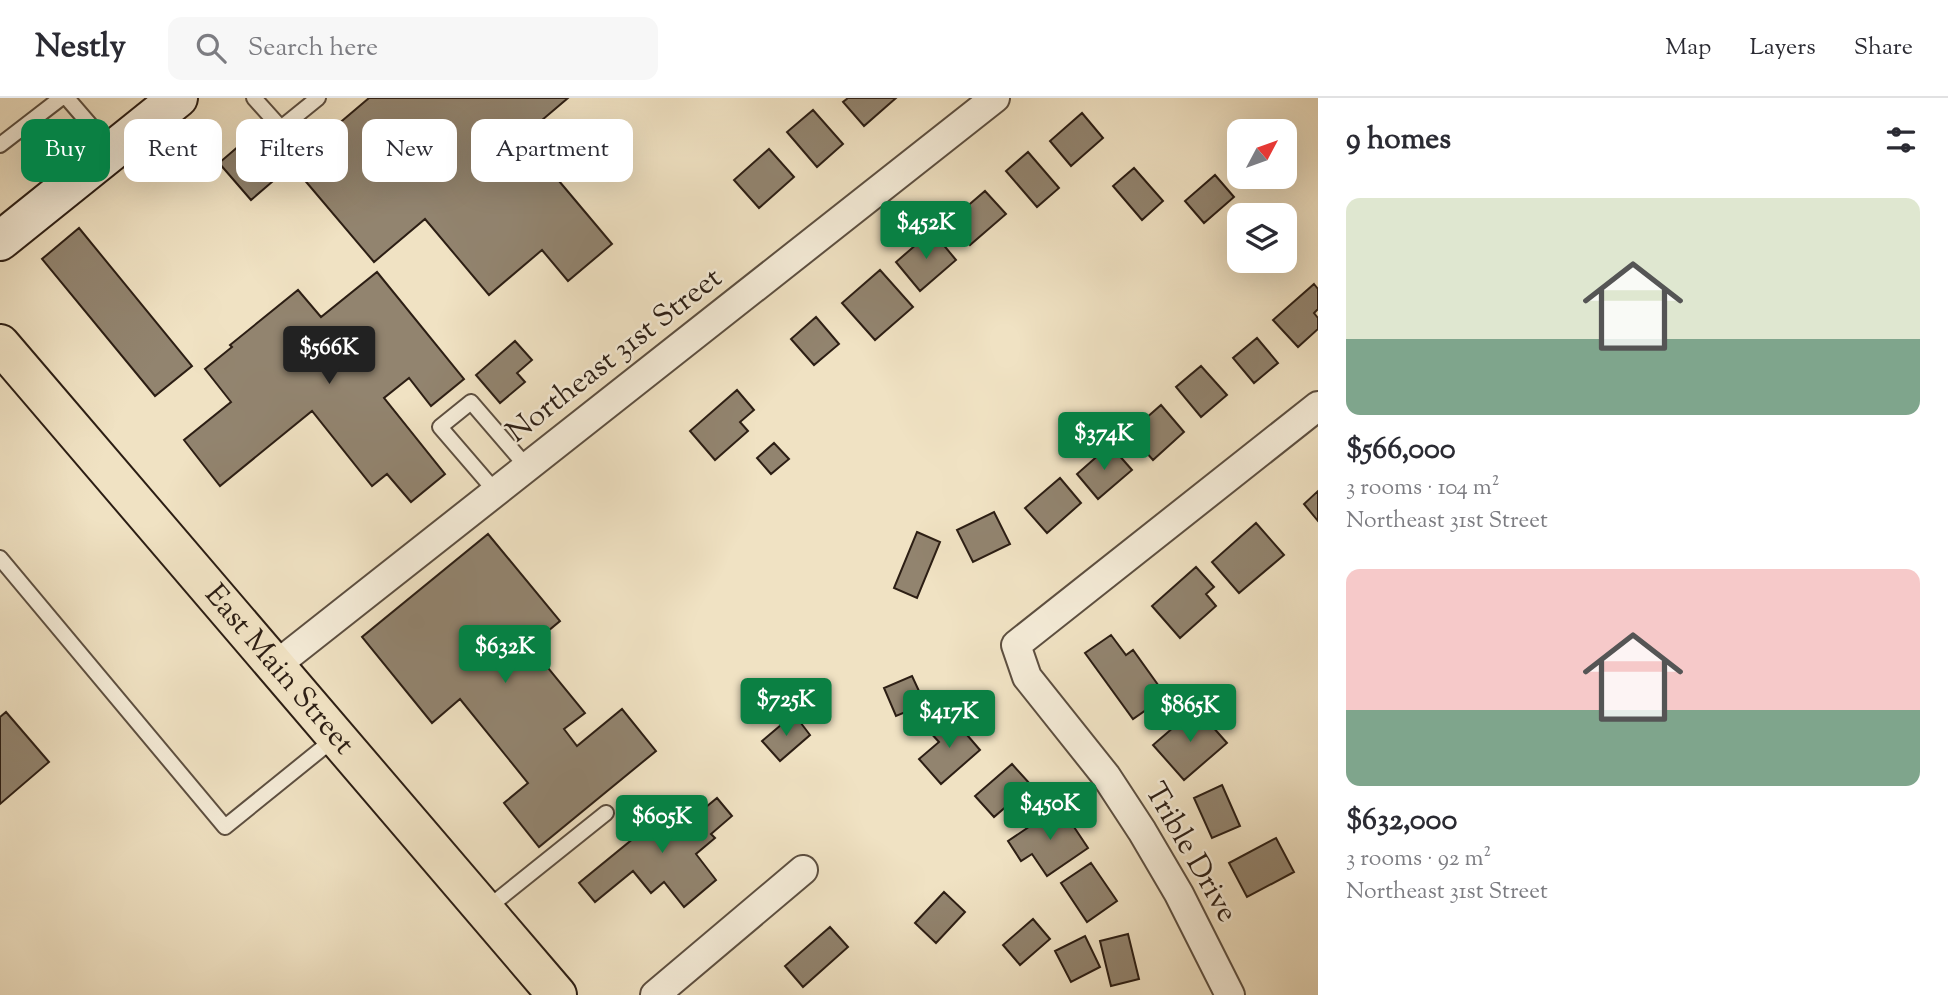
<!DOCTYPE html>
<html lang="en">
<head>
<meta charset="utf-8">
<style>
  body { margin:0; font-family:"Sorts Mill Goudy",serif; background:#f7f7f7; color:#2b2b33; height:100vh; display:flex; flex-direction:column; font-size:26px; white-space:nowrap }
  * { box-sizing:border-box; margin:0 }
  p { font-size:23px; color:#7c7c81 }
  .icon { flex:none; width:38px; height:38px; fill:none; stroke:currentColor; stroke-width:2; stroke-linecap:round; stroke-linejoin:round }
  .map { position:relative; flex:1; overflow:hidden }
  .sheet { display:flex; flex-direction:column; background:#fff; width:630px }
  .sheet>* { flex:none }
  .guide { position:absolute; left:21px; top:21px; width:665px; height:63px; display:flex; gap:14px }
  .needle { width:46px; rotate:49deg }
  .controls { position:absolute; left:1227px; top:21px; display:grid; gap:14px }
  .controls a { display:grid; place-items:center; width:70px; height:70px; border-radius:14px; background:#fff; box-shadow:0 7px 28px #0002; font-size:35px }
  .price { position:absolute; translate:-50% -60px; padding:0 16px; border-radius:7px; background:#0b8043; color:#fff; font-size:23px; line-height:46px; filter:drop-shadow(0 2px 4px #0008) }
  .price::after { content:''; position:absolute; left:50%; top:42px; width:21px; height:16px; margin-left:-10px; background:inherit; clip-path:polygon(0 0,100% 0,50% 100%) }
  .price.current { background:#222; color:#fff }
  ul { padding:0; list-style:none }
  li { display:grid; align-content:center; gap:14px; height:371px; padding:0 28px }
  li span { display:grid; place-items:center; height:217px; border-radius:14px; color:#555 }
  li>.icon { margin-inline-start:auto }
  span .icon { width:126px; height:126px; fill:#fffc; stroke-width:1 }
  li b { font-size:30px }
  h2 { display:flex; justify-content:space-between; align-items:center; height:84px; padding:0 28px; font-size:30px }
  .tag { padding:0 24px; border-radius:14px; background:#fff; box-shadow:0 7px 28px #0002; font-size:24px; line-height:63px }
  .tag.current { background:#0b8043; color:#fff }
  header { display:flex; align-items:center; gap:42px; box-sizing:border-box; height:98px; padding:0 35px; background:#fff; border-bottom:2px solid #e1e1e2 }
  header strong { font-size:33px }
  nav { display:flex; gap:38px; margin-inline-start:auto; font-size:24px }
  .search { width:490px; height:63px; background:#f7f7f7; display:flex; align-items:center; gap:18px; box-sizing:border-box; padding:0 24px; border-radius:14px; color:#7c7c81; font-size:26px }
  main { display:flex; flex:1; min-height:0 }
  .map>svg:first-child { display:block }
</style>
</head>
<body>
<header>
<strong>Nestly</strong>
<div class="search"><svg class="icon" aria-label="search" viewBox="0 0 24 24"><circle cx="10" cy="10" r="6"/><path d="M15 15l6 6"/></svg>Search here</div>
<nav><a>Map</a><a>Layers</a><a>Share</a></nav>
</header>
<main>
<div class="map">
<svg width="1318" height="897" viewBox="0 0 1318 897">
  <rect width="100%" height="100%" fill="#f0e2c3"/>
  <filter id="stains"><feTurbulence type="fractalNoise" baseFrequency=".00286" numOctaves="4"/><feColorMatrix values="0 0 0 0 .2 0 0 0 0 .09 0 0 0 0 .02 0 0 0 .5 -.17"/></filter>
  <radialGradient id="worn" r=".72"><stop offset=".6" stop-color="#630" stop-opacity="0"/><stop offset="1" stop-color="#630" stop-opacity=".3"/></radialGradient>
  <path fill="#92846f" stroke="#2c1e14" stroke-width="2" d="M369,0H568L522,39L612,146L568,183L542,152L489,197L425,121L374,164L291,66Z
    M848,0H896L864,28L843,4Z
    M813,12L843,46L817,69L787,34Z
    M1082,15L1103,40L1071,68L1050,43Z
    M247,41L279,78L251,102L219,65Z
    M769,51L794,79L759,110L734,82Z
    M1028,54L1059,90L1037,109L1006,73Z
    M1134,70L1163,103L1142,122L1113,88Z
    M1215,77L1234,99L1204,125L1185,103Z
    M985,93L1006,116L970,147L950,123Z
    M79,130L192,268L155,298L42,161Z
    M932,133L956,162L920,193L896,164Z
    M880,172L913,209L875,242L842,205Z
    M377,174L464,281L431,308L409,280L384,300L445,376L411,404L387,376L372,388L312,313L220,388L184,342L231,304L205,271L232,249L230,247L298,192L321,219Z
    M1314,186L1318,191V211L1314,215L1318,220V231L1298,249L1273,222Z
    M816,219L839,246L814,267L791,241Z
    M1257,240L1278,265L1254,285L1233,260Z
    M515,243L532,262L517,275L525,284L500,305L476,277Z
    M1201,268L1227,297L1201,319L1176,289Z
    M737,292L754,312L740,324L748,333L715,362L690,333Z
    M1161,307L1184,334L1153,362L1129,335Z
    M774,345L789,361L771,376L757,360Z
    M1110,347L1132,372L1098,401L1077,376Z
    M1060,380L1081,405L1047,435L1025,410Z
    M1318,393V423L1304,406Z
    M994,414L1010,446L973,464L957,432Z
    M1256,425L1284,457L1239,495L1212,464Z
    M917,434L940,444L917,500L894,490Z
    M488,436L560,523L530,548L585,615L564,631L577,648L622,611L656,653L539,749L504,705L528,685L460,601L432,625L362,539Z
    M1196,469L1214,489L1206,496L1216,508L1180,540L1152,508Z
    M1111,537L1126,557L1133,552L1166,598L1133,621L1085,555Z
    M912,578L925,606L896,618L884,590Z
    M1196,610L1227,645L1184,682L1153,647Z
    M6,614L49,664L0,706V619Z
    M794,616L810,637L780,663L762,643Z
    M949,616L980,652L941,686L919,661L939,644L929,633Z
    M1012,666L1039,696L1016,716L1008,707L994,719L975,698Z
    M1222,687L1240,728L1212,740L1194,700Z
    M717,700L732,718L711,736L715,740L696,756L716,782L684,809L664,784L651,795L633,773L595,804L579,785L640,735L627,719L643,706L656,722L664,715L678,732Z
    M1060,708L1088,750L1047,778L1032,756L1021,763L1008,743Z
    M1276,740L1294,774L1247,799L1229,765Z
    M1091,765L1117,803L1087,824L1061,785Z
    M944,794L965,814L936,845L915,825Z
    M1033,821L1050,841L1020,867L1003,847Z
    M830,829L848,849L803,889L785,868Z
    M1128,836L1139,881L1111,888L1100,843Z
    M1085,838L1100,869L1071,884L1055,853Z"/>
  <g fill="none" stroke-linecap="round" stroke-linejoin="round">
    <g stroke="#5d4f40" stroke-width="18">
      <path id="service" d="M67,0L111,51
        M254,0L281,30L318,0
        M0,47L61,0
        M496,394L440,329L471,304L527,369
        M0,460L225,729L335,640
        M485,812L606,715"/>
    </g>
    <g stroke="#5d4f40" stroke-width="32">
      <path id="minor" d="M275,568L995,0
        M655,897L803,772
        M1230,897L1179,796L1142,733L1106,678L1027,579L1016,547L1318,308"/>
    </g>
    <g stroke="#2c1e14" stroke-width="42">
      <path id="secondary" d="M0,143L178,0"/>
    </g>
    <g stroke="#2c1e14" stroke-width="42">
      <g id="primary">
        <path id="s1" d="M0,246L557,897"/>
      </g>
    </g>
    <use href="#service" stroke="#f5ecd8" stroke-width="14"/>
    <use href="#minor" stroke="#f5ecd8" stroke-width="28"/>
    <use href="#secondary" stroke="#f5ecd8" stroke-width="38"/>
    <use href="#primary" stroke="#f0e2c3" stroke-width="38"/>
  </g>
  <g text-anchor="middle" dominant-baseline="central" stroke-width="5" stroke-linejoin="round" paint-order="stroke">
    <g font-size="30" fill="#2c1e14" stroke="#f5ecd8">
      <text transform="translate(615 258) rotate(-38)">Northeast 31st Street</text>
      <text stroke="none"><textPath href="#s1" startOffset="429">East Main Street</textPath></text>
      <text transform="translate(1190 755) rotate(60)">Trible Drive</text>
    </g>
  </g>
  <rect width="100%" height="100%" filter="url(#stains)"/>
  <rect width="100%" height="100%" fill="url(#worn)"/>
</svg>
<div class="controls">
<a><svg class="needle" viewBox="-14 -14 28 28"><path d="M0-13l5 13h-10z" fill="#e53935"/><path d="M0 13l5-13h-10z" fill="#7c7c81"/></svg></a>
<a><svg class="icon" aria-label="layers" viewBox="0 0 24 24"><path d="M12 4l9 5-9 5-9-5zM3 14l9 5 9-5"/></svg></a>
</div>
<b class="price" style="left:926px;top:163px">$452K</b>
<b class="price current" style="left:329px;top:288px">$566K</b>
<b class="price" style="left:1104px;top:374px">$374K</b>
<b class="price" style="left:505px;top:587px">$632K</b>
<b class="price" style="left:786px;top:640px">$725K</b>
<b class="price" style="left:1190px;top:646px">$865K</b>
<b class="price" style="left:949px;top:652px">$417K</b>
<b class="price" style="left:1050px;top:744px">$450K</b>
<b class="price" style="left:662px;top:757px">$605K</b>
<div class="guide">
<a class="tag current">Buy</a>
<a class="tag">Rent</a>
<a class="tag">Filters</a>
<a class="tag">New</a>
<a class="tag">Apartment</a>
</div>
</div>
<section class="sheet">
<h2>9 homes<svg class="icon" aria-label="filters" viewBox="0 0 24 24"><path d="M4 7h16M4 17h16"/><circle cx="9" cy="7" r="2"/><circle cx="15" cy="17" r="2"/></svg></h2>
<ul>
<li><span style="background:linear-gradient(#dfe7d0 65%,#7fa58c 0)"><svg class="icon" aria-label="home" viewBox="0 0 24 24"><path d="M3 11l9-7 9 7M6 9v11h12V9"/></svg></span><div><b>$566,000</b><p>3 rooms · 104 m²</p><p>Northeast 31st Street</p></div></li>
<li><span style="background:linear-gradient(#f6c9c9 65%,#7fa58c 0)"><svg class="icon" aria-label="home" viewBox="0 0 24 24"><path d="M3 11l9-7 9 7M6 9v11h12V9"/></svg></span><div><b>$632,000</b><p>3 rooms · 92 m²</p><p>Northeast 31st Street</p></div></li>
</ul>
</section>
</main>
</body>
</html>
